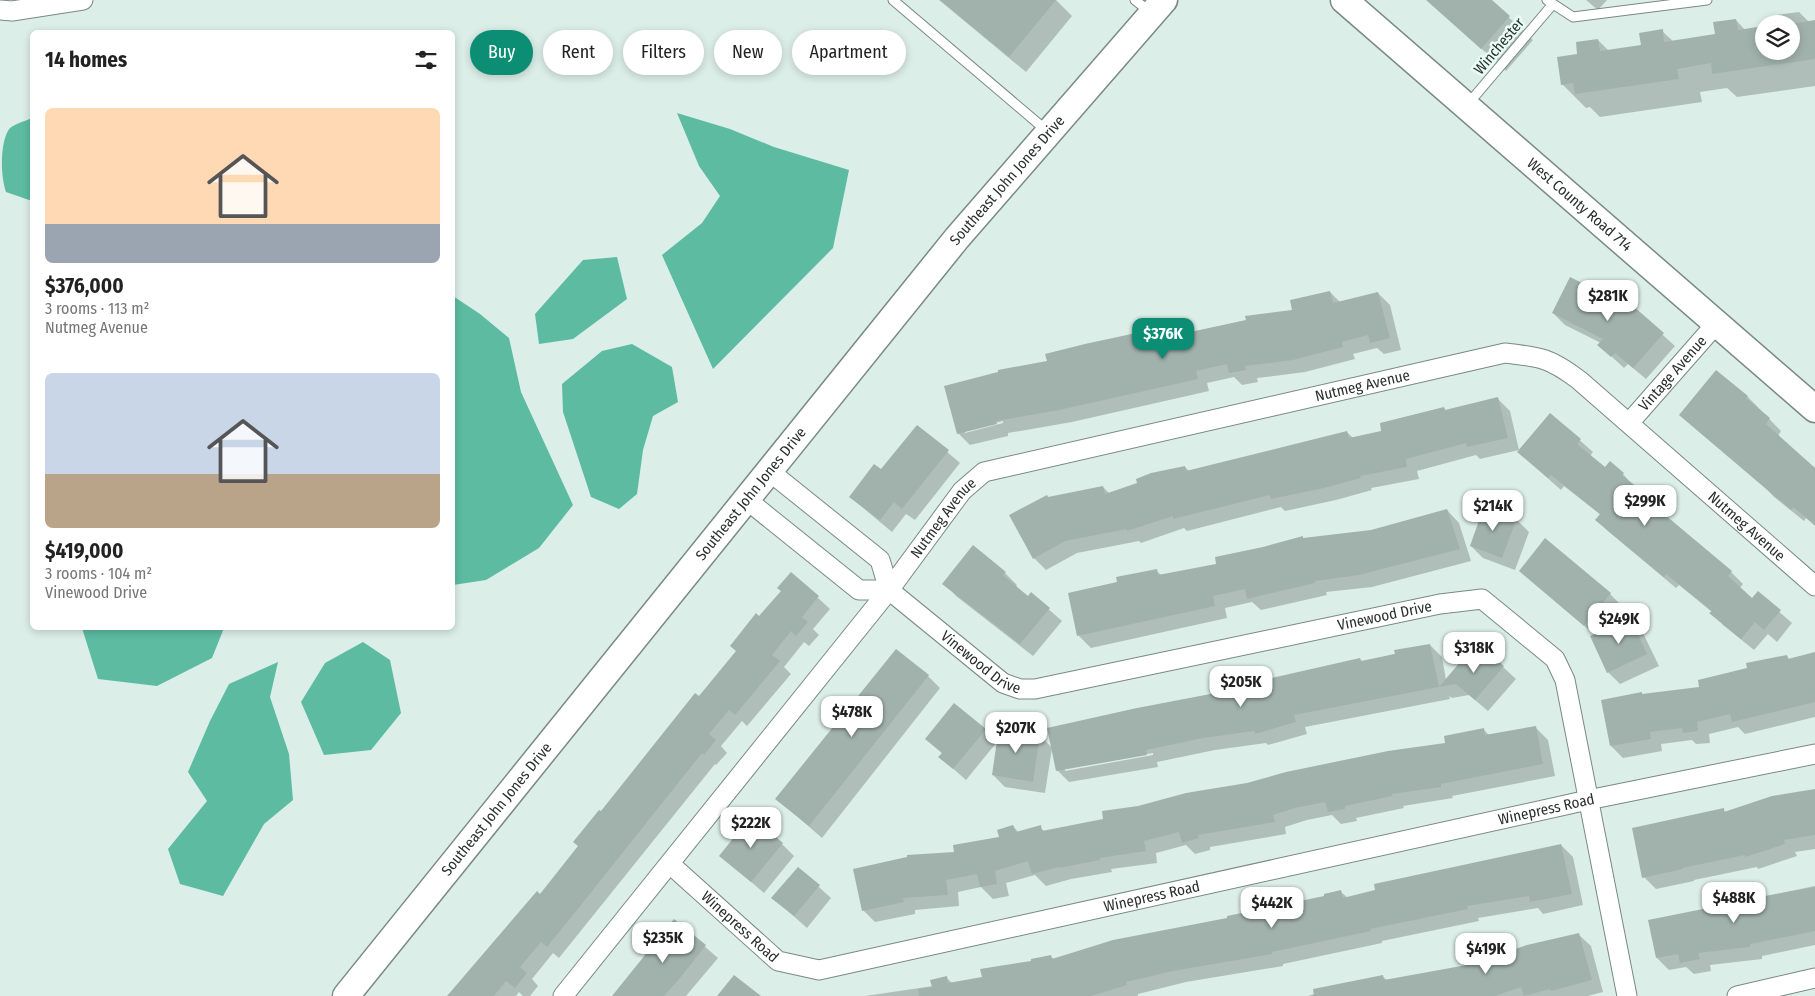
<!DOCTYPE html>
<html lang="en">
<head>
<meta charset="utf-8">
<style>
  body { margin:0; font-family:"Fira Sans Condensed",sans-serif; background:#f6f6f6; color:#222; height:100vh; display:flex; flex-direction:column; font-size:19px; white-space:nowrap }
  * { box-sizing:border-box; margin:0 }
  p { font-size:16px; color:#767676 }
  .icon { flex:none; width:28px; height:28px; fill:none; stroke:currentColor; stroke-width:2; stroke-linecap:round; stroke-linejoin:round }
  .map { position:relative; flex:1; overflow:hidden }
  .drawer { position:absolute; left:30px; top:30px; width:425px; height:600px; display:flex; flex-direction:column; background:#fff; border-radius:8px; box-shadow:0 2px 8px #0003 }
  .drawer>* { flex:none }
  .guide { position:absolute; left:470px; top:30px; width:475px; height:45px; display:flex; gap:10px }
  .fabs { position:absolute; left:1755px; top:15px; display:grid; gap:10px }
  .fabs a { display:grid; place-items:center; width:45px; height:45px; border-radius:50%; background:#fff; box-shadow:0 2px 8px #0003; font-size:25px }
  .price { position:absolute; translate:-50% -42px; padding:0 11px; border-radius:10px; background:#fff; color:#222; font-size:16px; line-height:32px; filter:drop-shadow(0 1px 2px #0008) }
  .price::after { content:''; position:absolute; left:50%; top:30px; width:15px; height:11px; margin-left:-8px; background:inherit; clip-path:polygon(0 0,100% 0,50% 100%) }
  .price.on { background:#0c8e75; color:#fff }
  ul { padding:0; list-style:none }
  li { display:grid; align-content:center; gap:10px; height:265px; padding:0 15px }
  li span { display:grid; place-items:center; height:155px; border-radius:8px; color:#555 }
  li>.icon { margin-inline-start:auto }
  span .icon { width:90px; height:90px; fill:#fffc; stroke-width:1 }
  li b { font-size:21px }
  h2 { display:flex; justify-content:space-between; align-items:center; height:60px; padding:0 15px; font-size:21px }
  .pill { padding:0 18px; border-radius:22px; background:#fff; box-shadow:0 2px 8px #0003; font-size:18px; line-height:45px }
  .pill.on { background:#0c8e75; color:#fff }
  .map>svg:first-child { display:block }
</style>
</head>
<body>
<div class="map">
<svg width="1815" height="996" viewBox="0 0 1815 996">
  <rect width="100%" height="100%" fill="#dceee8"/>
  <path fill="#5dbba2" d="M677,113L730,129L774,147L849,170L833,248L713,369L662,255L702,223L720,196L699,166Z
    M32,118V201L6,192C0,175 0,140 10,128C17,123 25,121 32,118Z
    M617,257L627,299L573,339L539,344L535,314L583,260Z
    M453,296L480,314L509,338L521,392L573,505L539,548L486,580L453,585Z
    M632,344L672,367L678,402L653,416L643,450L637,494L619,509L591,497L563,412L562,384L602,351Z
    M82,628H224L212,658L157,686L98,679Z
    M363,642L390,660L401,713L371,750L324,755L301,702L325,663Z
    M278,662L270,697L289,754L293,800L264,824L223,896L180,884L168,849L207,801L188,772L210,721L229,684Z"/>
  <path fill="#0003" fill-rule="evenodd" d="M939,0H1056L1072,16L1026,72Z
    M1428,0H1490L1533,40L1506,71Z
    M1586,0H1607L1598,10Z
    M1799,12L1809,22L1815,21V86L1737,97L1727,88L1700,92L1702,102L1600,117L1590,107L1586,108L1562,84L1579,55L1598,40L1609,51L1642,46L1662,31L1674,42L1717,35L1736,20L1764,51H1791V24H1779L1777,15Z
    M1330,292L1340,302L1378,293L1390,305L1401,350L1384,354L1377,348L1353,354L1355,359L1305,372L1257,378L1258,382L1242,385L1234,377L1207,383L1209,391L1072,422L1008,433V436L970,445L958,433L1048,362L1135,335L1143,342L1294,311ZM1003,421V423L965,433V431Z
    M1632,307L1675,346L1646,379L1628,364L1624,368L1599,345L1601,343L1565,325L1553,313Z
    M1716,372L1748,397L1781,431L1778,436L1815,468V526L1806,518L1804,521L1773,496L1761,483L1681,415Z
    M1498,399L1510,411L1519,450L1480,459L1476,455L1417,471L1419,479L1371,488L1372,490L1336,500L1285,511L1281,507L1187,531L1184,528L1141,543L1139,541L1077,553L1046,570L1034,558L1048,498L1103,487L1110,494L1185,467L1189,471L1347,432L1353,438L1383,432L1444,408L1446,411Z
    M1550,414L1593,452L1590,456L1605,468L1623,474L1634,487L1659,507L1670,520L1731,572L1743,584L1740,588L1752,599L1758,593L1792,623L1777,642L1768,634L1754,650L1723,625L1712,612L1679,585L1676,588L1609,532L1597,520L1601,515L1564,486L1561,490L1518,452Z
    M917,426L960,463L915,520L906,514L892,532L850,497L882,471Z
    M1485,508L1517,520L1529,532L1515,570L1483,558L1471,546Z
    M1447,510L1459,523L1471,561L1372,587L1326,592L1327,595L1261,610L1252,602L1225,608L1227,618L1091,648L1079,636L1070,594L1119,583L1156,570L1162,576L1218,565L1302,537L1304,539L1371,531Z
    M1520,571L1610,594L1622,606L1600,633L1630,619L1642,631L1659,666L1620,684L1608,672L1595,635Z
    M791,573L830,609L813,629L819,635L809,646L804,642L784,667L791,674L747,726L742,721L721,746L727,753L716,765L715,764L559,958L553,953L532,979L538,986L530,996H523L519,992L516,996H449L505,929L507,930L540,895L580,846L601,813L737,652L759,618L782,591Z
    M1005,573L1017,585L1015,587L1028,598L1031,594L1062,621L1033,656L956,596L944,583Z
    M1430,645L1442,657L1446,680L1486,661L1491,656L1516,679L1488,711L1469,695L1452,698L1449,696L1450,699L1305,727L1307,734L1268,745L1266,743L1215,750L1157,762L1158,767L1069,782L1057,770L1244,689L1360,659L1363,662ZM1153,753V755L1065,771V768Z
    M1815,654V717L1745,734L1738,727L1709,734L1710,743L1696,744L1692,740L1661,744L1662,751L1623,758L1611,746L1602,701L1701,688L1787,656L1790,660Z
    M928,676L940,688L822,838L776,798Z
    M1536,728L1548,740L1555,776L1452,796L1453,798L1403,806L1404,808L1356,818L1357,821L1341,824L1332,815L1307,820L1285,827L1286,834L1210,847V850L1195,854L1186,845L1156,853L1157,863L1111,869L1112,872L1071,879L1046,886L1035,875L1006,883L1009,896L993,899L981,887L958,892L959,906L915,910V914L875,922L863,910L956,853L1001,838L1013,826L1019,833L1040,827L1045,832L1105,820L1138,807L1447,744L1483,729L1490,736Z
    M985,730L997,742L966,780L940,757L943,754L927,739Z
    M1040,735L1052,748L1045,793L1005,787L993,775Z
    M1815,790V849L1795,852L1797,856L1758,869L1757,867L1694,880V881L1656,889L1644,877L1723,809L1726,812Z
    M782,844L794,856L764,893L721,856Z
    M1561,845L1573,857L1583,905L1543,914L1538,908L1478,918L1479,921L1382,941V943L1283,964V966L1186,982L1138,994V996H865L933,986L947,978L953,984L983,978L1050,956L1054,959L1326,897L1341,892L1348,898Z
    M798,868L831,898L807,928L773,898Z
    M1815,886V945L1762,956V959L1710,965L1711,971L1694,974L1686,967L1669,970L1657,958L1705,910L1743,897L1746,900Z
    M675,921L718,958L686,996H615Z
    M1578,934L1591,946L1603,992L1588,996H1308L1337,986L1383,977L1387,980L1491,962Z"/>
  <path fill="#a1b2ac" d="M940,0H1056L1009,57Z
    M1426,0H1492L1510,16L1481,49Z
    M1736,19L1738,30L1764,26V51H1791V24L1815,20V59L1712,74L1711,63L1677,69L1679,79L1575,94L1573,83L1561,85L1557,57L1577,54L1576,42L1598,39L1600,51L1641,45L1639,33L1663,29L1664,42L1715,34L1713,22Z
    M1570,277L1630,307L1632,305L1664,333L1633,368L1615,353L1611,357L1597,345L1603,339L1552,313Z
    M1330,291L1333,303L1378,292L1390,338L1370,343L1368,335L1342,342L1343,347L1293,360L1245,366L1246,370L1229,373L1227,364L1196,371L1198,379L1059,410L996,421L997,424L957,434L944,386L998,372V370L1047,361L1045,354L1085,344L1136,333L1137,342L1185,330L1186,333L1246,320L1245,316L1292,310L1290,300Z
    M1716,370L1748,396L1746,398L1770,418L1766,424L1815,468V525L1793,507L1791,510L1679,415Z
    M1498,397L1508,438L1467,447L1466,443L1406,459L1407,467L1360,476L1361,478L1324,488L1271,499L1270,495L1173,519V516L1127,531V529L1065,541L1033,559L1009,515L1047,495L1048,497L1103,486L1105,494L1137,483L1136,479L1151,473L1185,466L1186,471L1347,431L1349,438L1381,431L1380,423L1444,407L1445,410Z
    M1550,413L1581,439L1577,444L1605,467L1610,461L1624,473L1622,475L1660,506L1658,509L1732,571L1728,576L1752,598L1758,591L1781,610L1764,630L1755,622L1741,639L1709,613L1712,611L1666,574L1664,577L1595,520L1600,514L1551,475L1548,478L1517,452Z
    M917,425L949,450L902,509L894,502L880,520L849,497L874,464L881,469Z
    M1484,506L1517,518L1502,558L1470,546Z
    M1447,509L1460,549L1359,575L1315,581V583L1247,599L1245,589L1213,596L1215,606L1077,636L1068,593L1117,582L1116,577L1157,569L1158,575L1216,564L1215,557L1263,547L1303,536V538L1371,530Z
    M1545,538L1611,593L1584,626L1519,571Z
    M973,545L1006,572L1003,575L1028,596L1031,592L1050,608L1020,644L942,584Z
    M791,572L819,596L802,617L808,622L796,636L791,631L772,655L780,661L735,715L729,710L709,734L716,740L704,755L702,753L577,910L547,947L541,942L520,967L527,973L515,988L506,981L494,996H447L537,891L540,894L578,846L573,842L599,810L601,811L695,693L699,696L736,651L730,646L756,613L759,616L781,591L777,588Z
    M1630,617L1647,654L1607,673L1590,636Z
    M1430,644L1439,687L1294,715L1296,722L1255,734L1254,731L1203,738L1146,750L1147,755L1056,771L1047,728L1137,708L1242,688V686L1276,677L1360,658L1361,661L1395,654L1394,650Z
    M1472,648L1486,660L1490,654L1504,666L1475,700L1456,684L1439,687Z
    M896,649L929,675L809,826L775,799Z
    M1815,652V702L1732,722L1730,714L1697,722L1698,731L1683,733L1682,728L1650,732L1651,739L1610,746L1601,700L1642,692V694L1699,687L1698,680L1747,668L1746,663L1787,655L1788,659Z
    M954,703L986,729L953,769L938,757L942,753L925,739Z
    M1536,726L1543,764L1441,784V787L1392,794V796L1345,806V809L1328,812L1325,802L1295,808L1273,815L1275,822L1198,835L1199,838L1182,843L1179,832L1144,841L1146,851L1100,858V860L1059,868V867L1032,874L1028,861L995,871L997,884L980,887L977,874L946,880L948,895L903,898L904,902L862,911L853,869L907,857V855L954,852L953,845L999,837L997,830L1013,825L1016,832L1041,825L1042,831L1103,819L1102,811L1138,806L1186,793L1247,783L1286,772L1388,751L1445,743L1444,736L1484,728L1485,735Z
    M999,727L1040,734L1033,782L992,775Z
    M1815,789V835L1784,840L1785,844L1745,857V855L1682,868L1683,869L1642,878L1632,828L1724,808V812L1772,796Z
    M751,816L783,843L751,882L719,856Z
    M1561,844L1572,894L1530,902L1529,896L1467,906L1468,909L1370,929L1371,931L1272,952V954L1173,971L1126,982L1127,985L1091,996H919L918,989L932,987L930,980L947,976L948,983L982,977L980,969L1031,961V959L1051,955L1052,959L1113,940L1227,918V916L1324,896V894L1341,890L1343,898L1375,890L1374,884Z
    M798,867L820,885L794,916L771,898Z
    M1815,887V931L1750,944V947L1698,953L1700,959L1680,963L1678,954L1656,958L1648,920L1703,909L1702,901L1744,896V900Z
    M674,919L706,945L680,978L664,996H612Z
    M1579,933L1592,980L1551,991L1550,989L1524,996L1521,987L1495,996H1314L1313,989L1383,975L1384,980L1489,961L1488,959L1527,945Z
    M734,975L761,996H717Z"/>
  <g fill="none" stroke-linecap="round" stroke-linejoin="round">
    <g stroke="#798984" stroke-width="11">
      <path id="lane" d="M893,0L1047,131
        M1135,0L1150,12
        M1547,0L1573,17L1707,0
        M1468,104L1553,4"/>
    </g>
    <g stroke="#798984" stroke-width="21">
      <g id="street">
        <path d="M0,10L12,11L83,0"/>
        <path id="s1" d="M1629,423L1716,324"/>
        <path id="s2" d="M769,471L880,560L889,590L1003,683L1020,689H1035L1440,604L1482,599L1555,659L1565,680L1627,996"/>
        <path d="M747,500L859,590H889"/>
        <path id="s3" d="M670,864L778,961L819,970L1588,800L1815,754"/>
        <path id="s4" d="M563,996L889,590L962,491L984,472L1505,353C1541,357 1550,358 1579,380L1815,586"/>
        <path d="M1737,996L1815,978"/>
      </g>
    </g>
    <g stroke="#798984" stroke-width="29">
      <g id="secondary">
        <path id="s5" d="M1344,0L1815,409"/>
        <path id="s6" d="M346,996L957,238L1164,0"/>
      </g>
    </g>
    <use href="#lane" stroke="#fff" stroke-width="9"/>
    <use href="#street" stroke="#fff" stroke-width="19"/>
    <use href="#secondary" stroke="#fff" stroke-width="26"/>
  </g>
  <g text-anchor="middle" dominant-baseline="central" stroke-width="5" stroke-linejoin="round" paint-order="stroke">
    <g font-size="15" fill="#282f2d" stroke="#e9fbf5">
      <text transform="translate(1499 46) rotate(-50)">Winchester</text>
      <text stroke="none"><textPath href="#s6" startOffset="1050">Southeast John Jones Drive</textPath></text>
      <text stroke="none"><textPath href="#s5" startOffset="312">West County Road 714</textPath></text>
      <text stroke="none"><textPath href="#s1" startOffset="66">Vintage Avenue</textPath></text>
      <text stroke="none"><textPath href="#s4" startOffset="1061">Nutmeg Avenue</textPath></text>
      <text stroke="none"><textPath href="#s6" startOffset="645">Southeast John Jones Drive</textPath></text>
      <text stroke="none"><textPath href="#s4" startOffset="611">Nutmeg Avenue</textPath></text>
      <text stroke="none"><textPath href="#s4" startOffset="1510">Nutmeg Avenue</textPath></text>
      <text stroke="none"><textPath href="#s2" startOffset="711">Vinewood Drive</textPath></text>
      <text stroke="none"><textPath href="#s2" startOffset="291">Vinewood Drive</textPath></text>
      <text stroke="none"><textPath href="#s3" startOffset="932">Winepress Road</textPath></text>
      <text stroke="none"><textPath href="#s6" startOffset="240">Southeast John Jones Drive</textPath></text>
      <text stroke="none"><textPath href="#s3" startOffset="528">Winepress Road</textPath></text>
      <text stroke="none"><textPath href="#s3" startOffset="94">Winepress Road</textPath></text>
    </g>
  </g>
</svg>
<div class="fabs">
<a><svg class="icon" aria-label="layers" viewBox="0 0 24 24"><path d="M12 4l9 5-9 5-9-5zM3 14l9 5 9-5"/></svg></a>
</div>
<b class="price" style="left:1608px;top:322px">$281K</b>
<b class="price on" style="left:1163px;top:360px">$376K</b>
<b class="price" style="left:1645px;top:527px">$299K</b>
<b class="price" style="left:1493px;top:532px">$214K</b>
<b class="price" style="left:1619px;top:645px">$249K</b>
<b class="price" style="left:1474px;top:674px">$318K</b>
<b class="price" style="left:1241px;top:708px">$205K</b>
<b class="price" style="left:852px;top:738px">$478K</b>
<b class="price" style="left:1016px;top:754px">$207K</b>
<b class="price" style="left:751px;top:849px">$222K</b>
<b class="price" style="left:1734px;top:924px">$488K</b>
<b class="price" style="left:1272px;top:929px">$442K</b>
<b class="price" style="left:663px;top:964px">$235K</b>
<b class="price" style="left:1486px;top:975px">$419K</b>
<div class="guide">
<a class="pill on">Buy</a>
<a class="pill">Rent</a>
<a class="pill">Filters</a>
<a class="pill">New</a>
<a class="pill">Apartment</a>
</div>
<section class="drawer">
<h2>14 homes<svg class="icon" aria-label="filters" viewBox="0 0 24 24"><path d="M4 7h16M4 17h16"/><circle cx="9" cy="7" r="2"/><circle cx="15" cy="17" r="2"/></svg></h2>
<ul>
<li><span style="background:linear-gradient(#ffd9b3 75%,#9aa5b1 0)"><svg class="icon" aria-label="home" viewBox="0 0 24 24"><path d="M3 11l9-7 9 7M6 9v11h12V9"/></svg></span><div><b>$376,000</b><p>3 rooms · 113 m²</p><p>Nutmeg Avenue</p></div></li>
<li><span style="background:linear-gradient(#c9d6e8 65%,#b9a48a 0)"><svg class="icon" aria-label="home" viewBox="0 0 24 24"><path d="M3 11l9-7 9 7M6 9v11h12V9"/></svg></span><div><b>$419,000</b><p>3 rooms · 104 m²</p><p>Vinewood Drive</p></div></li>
</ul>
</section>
</div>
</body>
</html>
